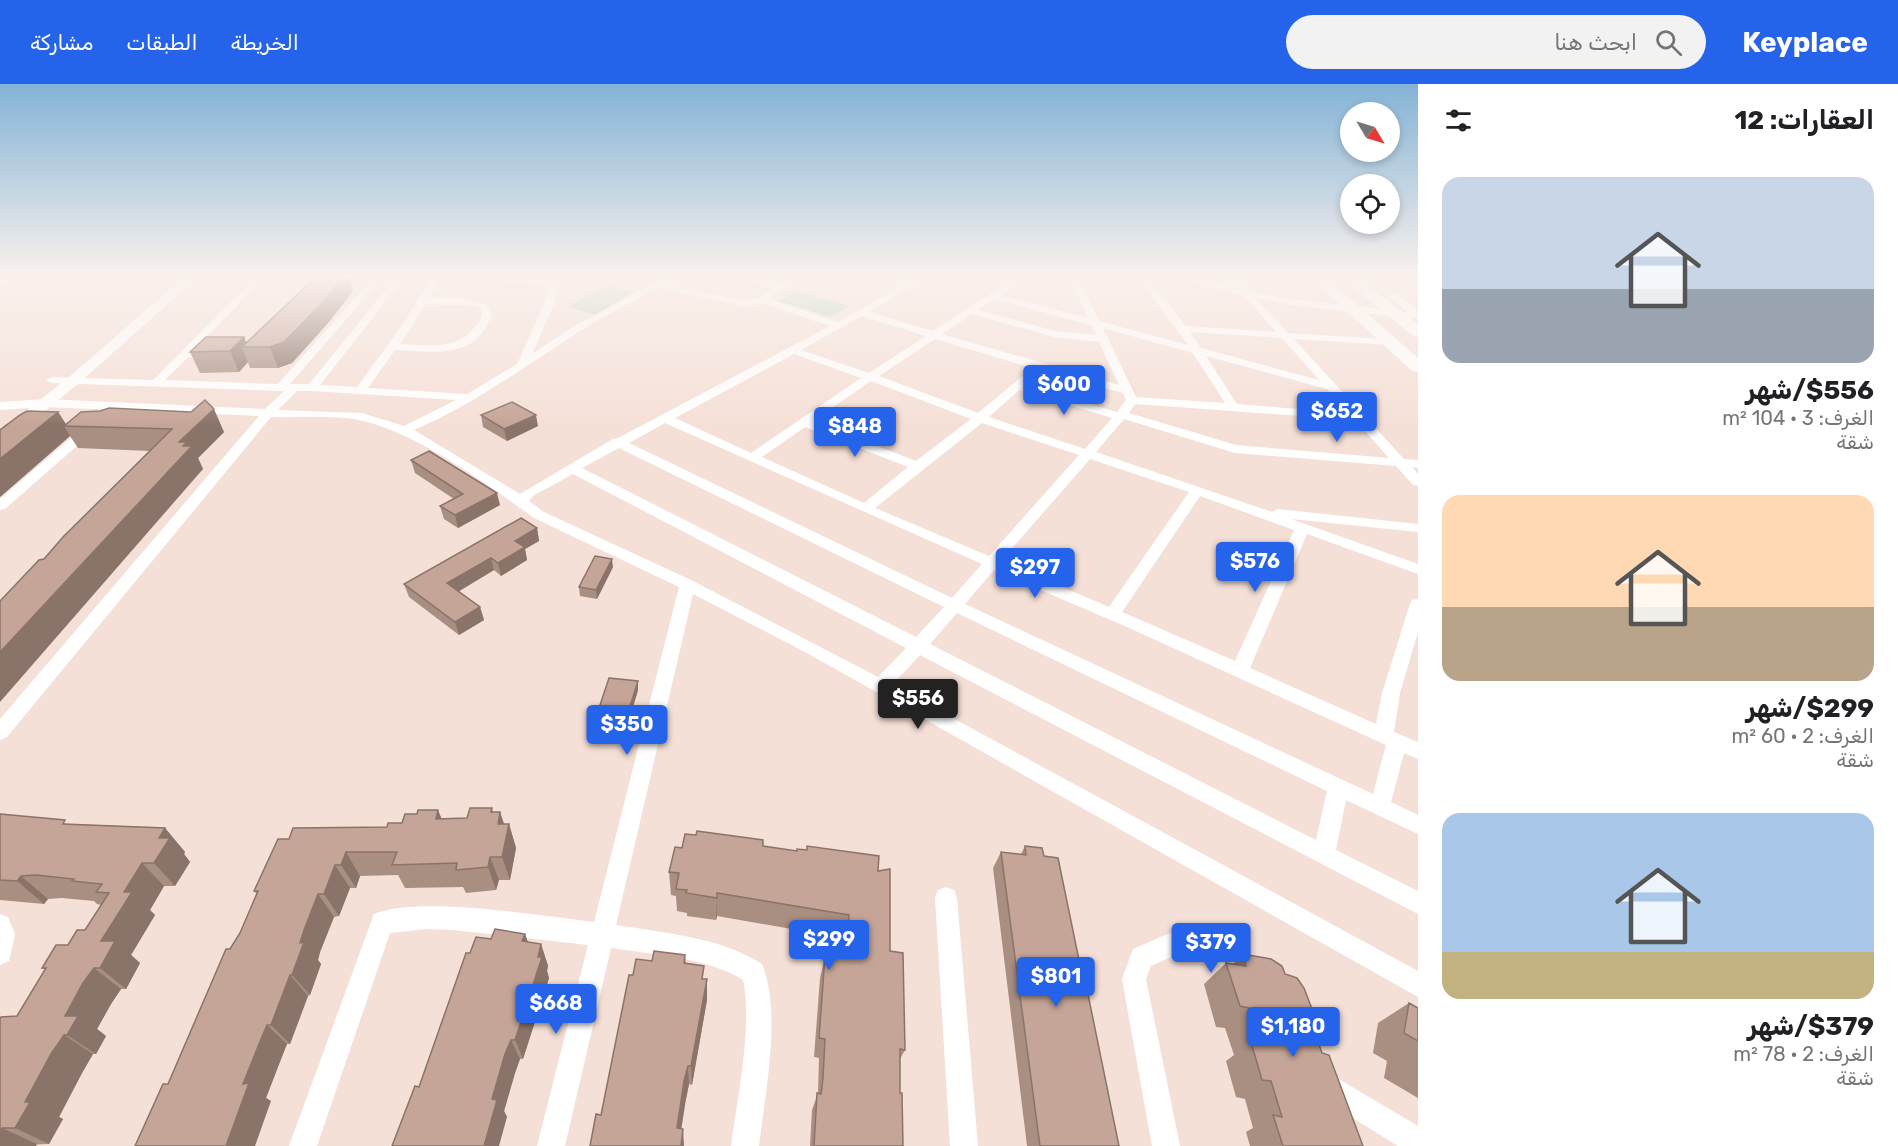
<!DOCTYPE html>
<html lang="ar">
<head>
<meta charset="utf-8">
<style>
  body { margin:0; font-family:Rubik,"Noto Naskh Arabic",sans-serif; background:#f2f2f2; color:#202124; direction:rtl; height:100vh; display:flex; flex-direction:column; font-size:22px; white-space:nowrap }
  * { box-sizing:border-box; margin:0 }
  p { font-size:20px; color:#757577 }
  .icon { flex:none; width:33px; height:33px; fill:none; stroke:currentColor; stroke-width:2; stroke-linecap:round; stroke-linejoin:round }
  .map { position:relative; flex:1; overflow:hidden; direction:ltr }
  .side { display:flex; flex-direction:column; background:#fff; width:480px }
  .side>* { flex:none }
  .needle { width:39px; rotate:128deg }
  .controls { position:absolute; left:1340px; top:18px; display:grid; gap:12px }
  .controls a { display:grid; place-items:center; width:60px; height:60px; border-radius:50%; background:#fff; box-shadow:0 3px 9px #0003; font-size:30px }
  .price { position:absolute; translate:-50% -51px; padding:0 14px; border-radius:6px; background:#2563eb; color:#fff; font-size:20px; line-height:39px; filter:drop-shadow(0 2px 3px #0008) }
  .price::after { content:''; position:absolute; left:50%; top:36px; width:18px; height:14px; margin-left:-9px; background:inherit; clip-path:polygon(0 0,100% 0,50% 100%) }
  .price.active { background:#222; color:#fff }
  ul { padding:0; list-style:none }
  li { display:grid; align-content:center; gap:12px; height:318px; padding:0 24px }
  li span { display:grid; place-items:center; height:186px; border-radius:18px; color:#555 }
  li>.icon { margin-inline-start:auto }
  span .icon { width:108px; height:108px; fill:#fffc; stroke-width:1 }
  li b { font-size:26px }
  h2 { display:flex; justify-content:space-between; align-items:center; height:72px; padding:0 24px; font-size:26px }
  header { display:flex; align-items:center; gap:36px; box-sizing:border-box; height:84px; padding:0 30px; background:#2563eb; color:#fff }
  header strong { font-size:28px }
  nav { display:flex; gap:33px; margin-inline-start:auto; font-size:21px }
  .search { width:420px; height:54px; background:#f2f2f2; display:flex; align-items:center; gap:15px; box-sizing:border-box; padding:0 21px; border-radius:33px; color:#757577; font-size:22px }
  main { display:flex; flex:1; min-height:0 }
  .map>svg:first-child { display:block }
</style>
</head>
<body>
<header>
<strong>Keyplace</strong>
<div class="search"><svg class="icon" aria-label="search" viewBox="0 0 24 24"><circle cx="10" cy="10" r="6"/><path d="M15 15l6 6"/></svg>ابحث هنا</div>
<nav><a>الخريطة</a><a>الطبقات</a><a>مشاركة</a></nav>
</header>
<main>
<section class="side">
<h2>العقارات: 12<svg class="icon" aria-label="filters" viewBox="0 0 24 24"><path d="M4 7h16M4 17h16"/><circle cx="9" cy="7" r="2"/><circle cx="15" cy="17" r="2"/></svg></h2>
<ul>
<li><span style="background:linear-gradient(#c9d6e8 60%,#9aa5b1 0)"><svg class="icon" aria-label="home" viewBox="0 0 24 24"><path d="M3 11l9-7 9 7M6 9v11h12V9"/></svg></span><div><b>$556/شهر</b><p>الغرف: 3 · 104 m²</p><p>شقة</p></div></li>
<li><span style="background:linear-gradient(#ffd9b3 60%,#b9a48a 0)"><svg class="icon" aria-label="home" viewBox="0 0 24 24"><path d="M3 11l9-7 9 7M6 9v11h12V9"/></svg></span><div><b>$299/شهر</b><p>الغرف: 2 · 60 m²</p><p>شقة</p></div></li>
<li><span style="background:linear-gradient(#a9c7e8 75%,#c2b280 0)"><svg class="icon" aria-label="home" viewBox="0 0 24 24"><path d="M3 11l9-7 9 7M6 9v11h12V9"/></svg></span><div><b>$379/شهر</b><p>الغرف: 2 · 78 m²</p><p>شقة</p></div></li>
</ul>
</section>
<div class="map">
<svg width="1418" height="1062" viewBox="0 0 1418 1062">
  <rect width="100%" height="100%" fill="#f5e0d7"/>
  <path fill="#b1d3c2" d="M607,202L633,208L596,231L567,223Z
    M797,207L849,222L831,233L778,217Z"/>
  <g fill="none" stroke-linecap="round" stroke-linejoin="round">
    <path fill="#fff" fill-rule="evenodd" d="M13,193H36L0,201V195Z
      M256,193H265L194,266L218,265V269L187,274L165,296L278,300L374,193H383L290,300H309L396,193H405L320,301L357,303L403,240L432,193H441L429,214H462L488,221L492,232C487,240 483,250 476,256C455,273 420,267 395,266L368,304L467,310L517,280L544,220L550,201L457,196L453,193L552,196V193H561L554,220L532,270L571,244L664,193H675L665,200L746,217L759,214L773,204L734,193H751L779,200L788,193H798L769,215L838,238L916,193H927L869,228L933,247L1016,193H1026L1001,211L1088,234L1069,193H1078L1099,237L1188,261L1138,193H1147L1186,242L1276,248L1243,211L1173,193H1190L1237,204L1228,193H1237L1249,207L1283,214L1407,228L1389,212L1393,209H1399L1400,212L1418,227V235L1283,220L1256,214L1288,249L1394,256V260L1390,261L1294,255L1404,375L1418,376V384L1412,383L1418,390V402L1413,401L1396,382L1235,369L1124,335L1096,368L1272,428L1278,425L1418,440V448L1291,435L1418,480V490L1307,450L1250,584L1376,640L1382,609L1410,520L1412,516L1418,515V548L1400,609L1394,648L1418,658V675L1404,669L1391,718L1418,731V750L1346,716L1336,766L1418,807V830L920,571L892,601L1418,887V913L807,569L693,510L616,841C665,849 720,853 762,880C782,928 765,1010 759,1062H731C737,1017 753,939 743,896C709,874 651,870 611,864L565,1062H537L588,861L453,846L427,845L390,849L317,1062H289L374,830C420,811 541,832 594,838L679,503L534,434C488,401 419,350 363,337C338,331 298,334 271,333L7,653L0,656V635L259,332L45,323L0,326V318L45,315L265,325L284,307L52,299L46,296L52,293L153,296ZM658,204L746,223L762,219L830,242L618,354L613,355L520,410L414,346C473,321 524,283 577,249C603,232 631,219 658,204ZM994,215L1091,241L1096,251L1055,247L978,226ZM426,220L474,222L481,225L482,232C462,268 436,261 400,260ZM972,230L1054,253L1099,258L1119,301L942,250ZM862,232L926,252L869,289L801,266ZM1103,244L1193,269L1225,319L1136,313ZM1190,248L1282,254L1319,296L1201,264ZM935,255L1032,284L978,329L879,292ZM794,270L861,294L751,369L675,334ZM1206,272L1327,305L1348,329L1237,320ZM1042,287L1123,309L1126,316L1117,328L1026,301ZM871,297L971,335L916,377L813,337ZM1019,306L1112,334L1085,365L989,333ZM297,307H312L456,316L404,342L362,329L278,326ZM1135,320L1355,336L1389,374L1236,361L1129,329ZM665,339L982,480L952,514L629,359ZM982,339L1079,371L989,472L875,424ZM805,343L908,383L864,419L762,373ZM619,364L944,523L916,553L582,384ZM1090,375L1189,408L1109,523L1001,477ZM573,390L906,564L878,593L693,497L544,428L529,417L533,412ZM1200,412L1294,446L1235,577L1122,528ZM994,486L1127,543L1386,661L1373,710L965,520ZM957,529L1327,707L1316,756L930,560Z
      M91,339L95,340V346L5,425L0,426V415L87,340Z
      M946,803L954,806L957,814L978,1062H950L935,814L938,806Z
      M0,830L8,833L15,850L9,877L0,881Z
      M1170,849L1212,854L1266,876L1269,885L1266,894L1257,897L1212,878L1171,873L1151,882L1146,895L1180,1062H1152L1122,895L1133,865Z
      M1327,988L1418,1042V1062H1398L1317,1012L1313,1002L1317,992Z"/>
    <path fill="#fff" fill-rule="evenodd" d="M184,193H198L79,299L6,359L0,360V347L69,293Z"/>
    <path fill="#fff" fill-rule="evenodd" d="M1310,193H1326L1418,274V288L1412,287Z
      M1341,193H1357L1418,240V253L1412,251Z"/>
  </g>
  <path fill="#a98e82" d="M353,207L328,239L292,279L278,284H250L248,278L239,288L200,289L190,268L246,258Z
    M58,328L66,340L224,348L198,374L203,385L44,475L150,367L78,364L70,352L0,413Z
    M481,331L538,342L507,357L483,343Z
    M411,376L500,421L458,444L444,435L440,422L454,415L415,389Z
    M537,444L539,457L525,465L527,476L501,492L494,486L459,507L480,523L484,536L459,551L409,513L404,500Z
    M613,483L597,515L580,512L579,503Z
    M638,606L622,660L593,656L591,648Z
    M492,724L493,728H500L504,740H509L516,764L510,796H499L496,806L466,809L463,803L405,804L398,791L360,792L356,804H350L339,832L334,833L320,868L318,876L321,880L310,911L308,912L290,960H287L281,974L266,1014L271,1017L168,1000L230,865L240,849L257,810L254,807L289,755L387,743L402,739L442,735L467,734Z
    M0,730L70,740L165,744L185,768L184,770L190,778L175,802H164L150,826L155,831L131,871L140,879L126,905H121L111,920L97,945L106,952L96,970H93L82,989L59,1033L63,1035L49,1060L0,1062L17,932L45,886L42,884L85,846L101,821L97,820L94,817L62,814L48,815L44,820L0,816Z
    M763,762L878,787L905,966L900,975V1009L903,1062H810L812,1026L818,1009L819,974L814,973L820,894L825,872L828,873L831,861L842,863L843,854L717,832L716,836L687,832V829L677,827L676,812L671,811L669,788L682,764Z
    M1025,762L1044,772L1119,1062H1027L993,784L1001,768L1021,770Z
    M525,850L528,858L541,860L548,882L547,887L549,894L523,975H520L515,989L504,1027L507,1033L419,1003L470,869L491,855Z
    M1243,870L1285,890L1312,925L1307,929L1322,969L1363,1062H1250L1246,1048L1253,1044L1245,1015L1236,1013L1226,977L1234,971L1225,944L1216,943L1204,900L1226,879L1233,880Z
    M685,871L686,880L707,916L692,1001L689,1000L686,1015L601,1031L633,891L652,877Z
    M1409,919L1417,923H1418V1014L1384,994L1387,977L1373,969L1378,939Z"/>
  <path fill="#8a746a" d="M343,193H349L353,207L328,239L292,279L278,284L270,263Z
    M244,253L248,263H242L248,278L239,288L230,267Z
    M214,325L224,348L198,374L203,385L0,618V568L179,358Z
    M58,328L67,342H64L70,352L0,413V375Z
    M536,331L538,342L507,357L504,345Z
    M497,409L500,421L458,444L455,431Z
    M537,444L539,457L525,465L527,476L501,492L498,479L515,457Z
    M491,474L494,486L451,512L447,499Z
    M612,475L613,483L597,515L596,506Z
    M480,523L484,536L459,551L455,538Z
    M638,597V606L622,660L621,651Z
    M438,726L448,750L436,735Z
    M500,728L507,749L509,740L516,764L510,796L502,773L498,740Z
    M165,744L185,768L184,770L190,778L175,802L154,779L159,754Z
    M346,768L360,792L356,804L341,781Z
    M490,773L499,796L496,806L488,783Z
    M142,779L164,802L150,826L155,831L131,871L140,879L126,905L100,884L101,857L124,808Z
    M335,781L350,804L339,832L324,810Z
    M21,792L48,815L44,820L17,797Z
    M717,809V832L716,836L717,814Z
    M318,810L334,833L320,868L318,876L321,880L310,911L292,891L304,846Z
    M525,850L532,871L522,857Z
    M541,860L548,882L547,887L549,894L523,975L515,956Z
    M94,884L121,905L111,920L97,945L106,952L96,970L67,951L65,932L83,899Z
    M290,891L308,912L290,960L271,941Z
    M707,895V916L692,1001L691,982Z
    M267,941L287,960L266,1014L271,1017L255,1062H226L243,1000L261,955Z
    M64,951L93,970L82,989L59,1033L63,1035L49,1060L15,1044L25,1018L51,970Z
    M511,956L520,975L515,989L504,1027L507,1033L499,1062H484L492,1015L505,970Z
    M688,982L689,1000L686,1015L679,1060L677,1044L684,997Z
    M2,1044L37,1060L36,1062H0V1048Z
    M683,1045L684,1062H681Z"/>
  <path fill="#c5a597" stroke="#8a746a" stroke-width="1.5" d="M316,193H343L322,219L284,258L270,263H242Z
    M206,253H244L230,267L190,268Z
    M205,316L214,325L179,358H187L183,362H192L0,568V517L39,476L44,475L63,453L172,345L64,342L81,328L100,327L109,324L191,328Z
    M512,318L536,331L504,345L481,331Z
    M27,327L58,328L0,375V346L20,331Z
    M429,367L497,409L455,431L440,422L463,410L411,376Z
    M521,434L537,444L515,457L525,463L498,479L491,474L447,499L480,523L455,538L404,500Z
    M595,472L612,475L596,506L579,503Z
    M609,594L638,597L621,651L591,648Z
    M470,724H492L491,728H500L498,740H509L502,773H490L488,783L456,786L457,779L392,781L397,768H346L341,781H335L324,810H318L304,846L300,859L304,858L292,891H290L271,941H267L261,955L243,1000L249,999L226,1062H135L163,1000H168L226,865H230L240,849L258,807H254L278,755H289L293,744L387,743L388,739H402L405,730H417L418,726H438L436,735L467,734Z
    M0,730L65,736L63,740L165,744L159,754H170L154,779H142L124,808H132L101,857H115L100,884H94L83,899L65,932H78L67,951H64L51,970L25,1018H30L15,1044H2L0,1048V935L1,933L17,932L46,884H42L56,861H68L77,846H85L109,809L96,808L102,800L72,797L74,795L36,791L21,792L17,797L0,796Z
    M697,747L763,756V762L797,767V765L807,766V762L879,772L878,787L890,785V867L903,869L905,966L900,965V1009H902L903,1062H814L817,1009L821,1010L823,994L825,955L819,954L825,872L830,873L831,861L847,864L849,831L717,809V814L686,809L687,806L676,805L679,789L669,788L675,763L682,764L685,750L696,751Z
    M1025,762L1042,764L1044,772L1058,774L1079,876H1081L1119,1062H1040L1001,768L1026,771Z
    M495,845L525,850L522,857L541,860L538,873H542L515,956H511L505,970L492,1015L497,1016L484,1062H392L415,1002L419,1003L466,869H470L476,853L491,855Z
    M654,867L685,871L684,879L704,882L702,895H707L691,982H688L684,997L677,1044L683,1045L681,1062H590L596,1030L601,1031L629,891H633L636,875L652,877Z
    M1243,870L1271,875L1282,882L1285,890L1297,894L1304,904L1312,925H1306L1322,969L1329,971L1363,1062H1283L1273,1031L1282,1033L1271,997L1262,996L1251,958L1262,961L1249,924L1240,922L1226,879L1246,882Z
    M1409,919L1418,924V957L1404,949Z"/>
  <linearGradient id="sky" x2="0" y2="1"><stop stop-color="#83b3d6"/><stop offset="0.56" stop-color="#faf1ed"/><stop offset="1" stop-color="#faf1ed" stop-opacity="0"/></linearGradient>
  <rect width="1418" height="342" fill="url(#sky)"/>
</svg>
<div class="controls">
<a><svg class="needle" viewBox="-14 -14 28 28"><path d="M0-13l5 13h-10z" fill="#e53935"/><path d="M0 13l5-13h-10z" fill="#757577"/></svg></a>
<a><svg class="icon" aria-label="locate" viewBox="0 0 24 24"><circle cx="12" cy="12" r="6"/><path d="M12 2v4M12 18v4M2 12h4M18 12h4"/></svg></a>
</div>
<b class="price" style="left:1064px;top:332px">$600</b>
<b class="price" style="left:1337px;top:359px">$652</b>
<b class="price" style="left:855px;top:374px">$848</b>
<b class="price" style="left:1255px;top:509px">$576</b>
<b class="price" style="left:1035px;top:515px">$297</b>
<b class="price active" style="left:918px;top:646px">$556</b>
<b class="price" style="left:627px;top:672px">$350</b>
<b class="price" style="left:829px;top:887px">$299</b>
<b class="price" style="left:1211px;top:890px">$379</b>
<b class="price" style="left:1056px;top:924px">$801</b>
<b class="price" style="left:556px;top:951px">$668</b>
<b class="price" style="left:1293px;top:974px">$1,180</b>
</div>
</main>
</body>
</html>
